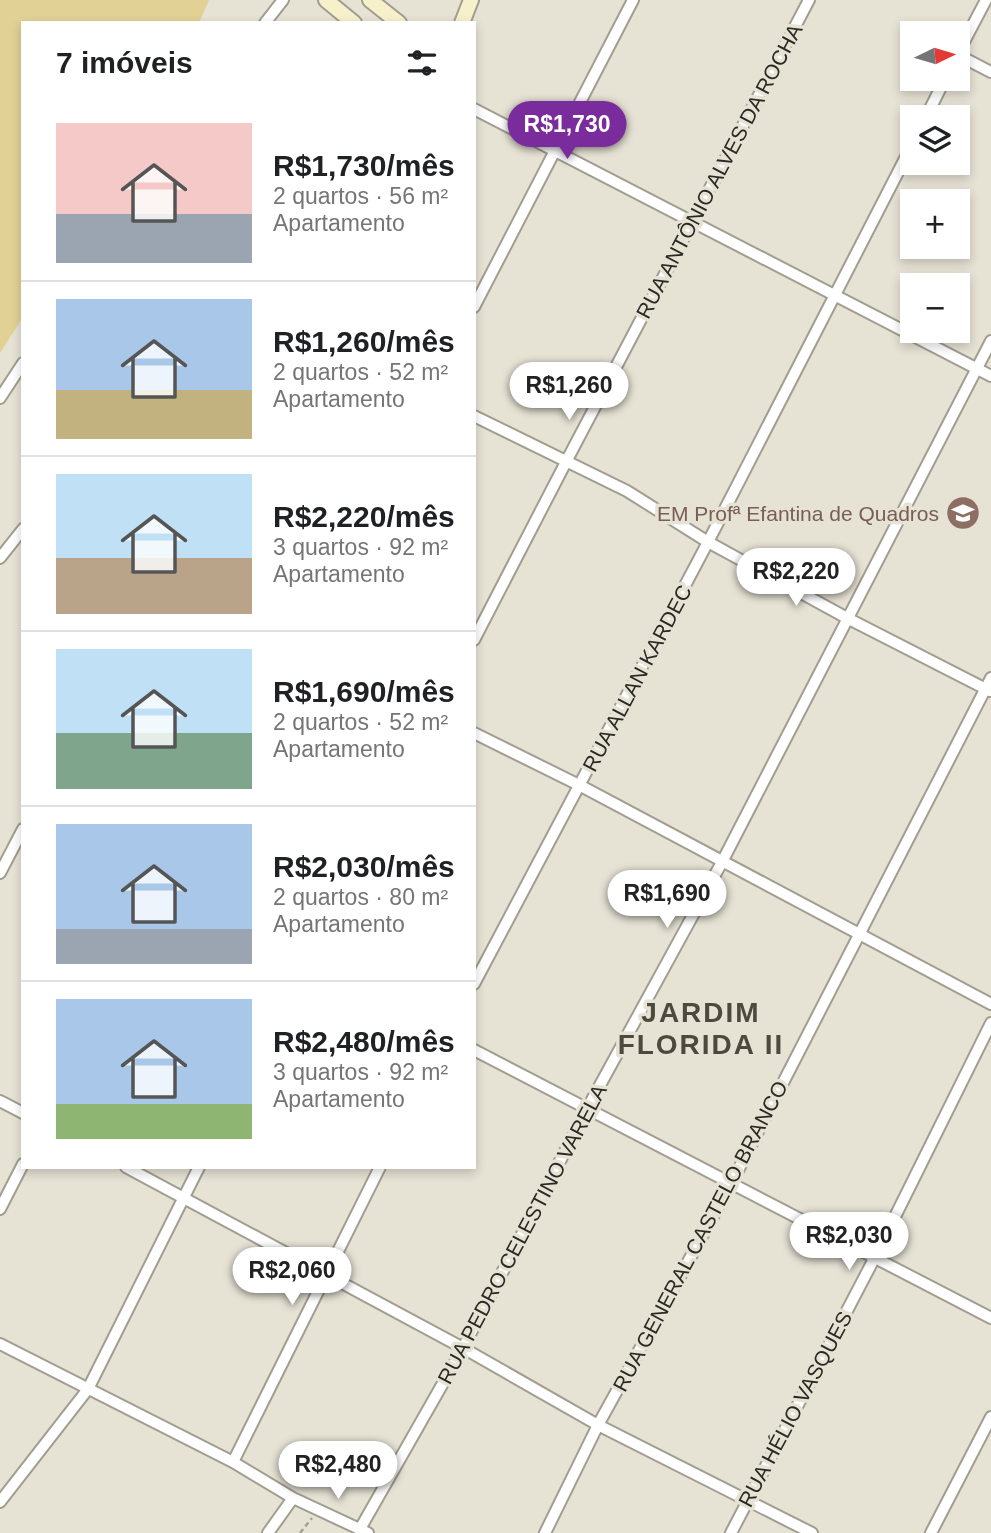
<!DOCTYPE html>
<html lang="pt">
<head>
<meta charset="utf-8">
<style>
  body { margin:0; font-family:Arial,sans-serif; background:#f2f2f2; color:#202124; height:100vh; display:flex; flex-direction:column; font-size:26px; white-space:nowrap }
  * { box-sizing:border-box; margin:0 }
  p { font-size:23px; color:#757577 }
  .icon { flex:none; width:38px; height:38px; fill:none; stroke:currentColor; stroke-width:2; stroke-linecap:round; stroke-linejoin:round }
  .map { position:relative; flex:1; overflow:hidden }
  .side { position:absolute; left:21px; top:21px; width:455px; height:1148px; display:flex; flex-direction:column; background:#fff; border-radius:0px; box-shadow:0 4px 10px #0003 }
  .side>* { flex:none }
  .needle { width:46px; rotate:85deg }
  .fabs { position:absolute; left:900px; top:21px; display:grid; gap:14px }
  .fabs a { display:grid; place-items:center; width:70px; height:70px; border-radius:0px; background:#fff; box-shadow:0 4px 10px #0003; font-size:35px }
  .price { position:absolute; translate:-50% -60px; padding:0 16px; border-radius:24px; background:#fff; color:#222; font-size:23px; line-height:46px; filter:drop-shadow(0 2px 4px #0008) }
  .price::after { content:''; position:absolute; left:50%; top:42px; width:21px; height:16px; margin-left:-10px; background:inherit; clip-path:polygon(0 0,100% 0,50% 100%) }
  .price.current { background:#7a2b9c; color:#fff }
  ul { padding:0; list-style:none }
  li { display:flex; align-items:center; gap:21px; height:175px; padding:0 35px }
  li+li { border-top:2px solid #e0e0e0 }
  li span { display:grid; place-items:center; flex:none; width:196px; height:140px; border-radius:0px; color:#555 }
  li>.icon { margin-inline-start:auto }
  span .icon { width:84px; height:84px; fill:#fffc; stroke-width:1 }
  li b { font-size:30px }
  h2 { display:flex; justify-content:space-between; align-items:center; height:84px; padding:0 35px; font-size:30px }
  .map>svg:first-child { display:block }
</style>
</head>
<body>
<div class="map">
<svg width="991" height="1533" viewBox="0 0 991 1533">
  <rect width="100%" height="100%" fill="#e6e2d4"/>
  <path fill="#e2d195" d="M0,0H209L199,23H23V317L0,353Z"/>
  <g fill="none" stroke-linecap="round" stroke-linejoin="round">
    <g stroke="#a19d91" stroke-width="14">
      <path id="street" d="M265,23L283,0
        M957,55L986,0
        M958,55L991,72
        M474,109L991,376
        M926,117L945,79
        M474,307L633,0
        M0,398L23,363
        M474,416L627,491L708,542L847,618L990,691
        M0,558L23,529
        M474,640L567,460L809,0
        M474,733L581,786L991,1004
        M0,873L23,829
        M474,984L708,542L912,145
        M474,1050L991,1318
        M0,1101L23,1113
        M126,1167L463,1348L598,1425L812,1533
        M0,1209L23,1164
        M0,1344L233,1462L293,1498L368,1533
        M233,1462L380,1167
        M0,1502L88,1389L199,1167
        M360,1529L463,1348L587,1109L722,862L991,341
        M268,1533L293,1498
        M545,1533L598,1425L732,1182L991,678
        M731,1533L875,1257L991,1023
        M931,1533L991,1417"/>
    </g>
    <g stroke="#a19d91" stroke-width="18">
      <path id="secondary" d="M326,0L354,23
        M370,0L399,23
        M462,23L471,0"/>
    </g>
    <path stroke="#a5a297" stroke-width="2.5" stroke-dasharray="5 3.5" stroke-linecap="butt" d="M300,1533L312,1518"/>
    <use href="#street" stroke="#fff" stroke-width="10"/>
    <use href="#secondary" stroke="#f6f1ca" stroke-width="14"/>
  </g>
  <defs>
    <g id="school-disc" transform="scale(1.75)"><circle r="9.5" fill="#8d6e63" stroke="#e6e2d4"/><path d="M0-5L7-2L0 1L-7-2ZM-4 1L0 2.5L4 1V4Q0 6-4 4Z" fill="#fff"/></g>
  </defs>
  <g fill-rule="evenodd">
    <use href="#school-disc" x="963" y="513"/>
  </g>
  <g text-anchor="middle" dominant-baseline="central" stroke-width="7" stroke-linejoin="round" paint-order="stroke">
    <g font-size="21" fill="#2b2924" stroke="#e6e2d4">
      <text transform="translate(719 171) rotate(-62)">RUA ANTÔNIO ALVES DA ROCHA</text>
      <text transform="translate(637 678) rotate(-62)">RUA ALLAN KARDEC</text>
      <text transform="translate(522 1234) rotate(-62)">RUA PEDRO CELESTINO VARELA</text>
      <text transform="translate(700 1236) rotate(-62)">RUA GENERAL CASTELO BRANCO</text>
      <text transform="translate(795 1409) rotate(-62)">RUA HÉLIO VASQUES</text>
    </g>
    <g font-size="21" fill="#785e54" stroke="#e6e2d4" text-anchor="end">
      <text x="939" y="513">EM Profª Efantina de Quadros</text>
    </g>
    <g font-size="28" font-weight="bold" letter-spacing="2" fill="#4d493e" stroke="#e6e2d4">
      <text x="701" y="1012">JARDIM<tspan x="701" dy="32">FLORIDA II</tspan></text>
    </g>
  </g>
</svg>
<div class="fabs">
<a><svg class="needle" viewBox="-14 -14 28 28"><path d="M0-13l5 13h-10z" fill="#e53935"/><path d="M0 13l5-13h-10z" fill="#757577"/></svg></a>
<a><svg class="icon" aria-label="layers" viewBox="0 0 24 24"><path d="M12 4l9 5-9 5-9-5zM3 14l9 5 9-5"/></svg></a>
<a>+</a>
<a>−</a>
</div>
<b class="price current" style="left:567px;top:161px">R$1,730</b>
<b class="price" style="left:569px;top:422px">R$1,260</b>
<b class="price" style="left:796px;top:608px">R$2,220</b>
<b class="price" style="left:667px;top:930px">R$1,690</b>
<b class="price" style="left:849px;top:1272px">R$2,030</b>
<b class="price" style="left:292px;top:1307px">R$2,060</b>
<b class="price" style="left:338px;top:1501px">R$2,480</b>
<section class="side">
<h2>7 imóveis<svg class="icon" aria-label="filters" viewBox="0 0 24 24"><path d="M4 7h16M4 17h16"/><circle cx="9" cy="7" r="2"/><circle cx="15" cy="17" r="2"/></svg></h2>
<ul>
<li><span style="background:linear-gradient(#f6c9c9 65%,#9aa5b1 0)"><svg class="icon" aria-label="home" viewBox="0 0 24 24"><path d="M3 11l9-7 9 7M6 9v11h12V9"/></svg></span><div><b>R$1,730/mês</b><p>2 quartos · 56 m²</p><p>Apartamento</p></div></li>
<li><span style="background:linear-gradient(#a9c7e8 65%,#c2b280 0)"><svg class="icon" aria-label="home" viewBox="0 0 24 24"><path d="M3 11l9-7 9 7M6 9v11h12V9"/></svg></span><div><b>R$1,260/mês</b><p>2 quartos · 52 m²</p><p>Apartamento</p></div></li>
<li><span style="background:linear-gradient(#bfe0f5 60%,#b9a48a 0)"><svg class="icon" aria-label="home" viewBox="0 0 24 24"><path d="M3 11l9-7 9 7M6 9v11h12V9"/></svg></span><div><b>R$2,220/mês</b><p>3 quartos · 92 m²</p><p>Apartamento</p></div></li>
<li><span style="background:linear-gradient(#bfe0f5 60%,#7fa58c 0)"><svg class="icon" aria-label="home" viewBox="0 0 24 24"><path d="M3 11l9-7 9 7M6 9v11h12V9"/></svg></span><div><b>R$1,690/mês</b><p>2 quartos · 52 m²</p><p>Apartamento</p></div></li>
<li><span style="background:linear-gradient(#a9c7e8 75%,#9aa5b1 0)"><svg class="icon" aria-label="home" viewBox="0 0 24 24"><path d="M3 11l9-7 9 7M6 9v11h12V9"/></svg></span><div><b>R$2,030/mês</b><p>2 quartos · 80 m²</p><p>Apartamento</p></div></li>
<li><span style="background:linear-gradient(#a9c7e8 75%,#8fb573 0)"><svg class="icon" aria-label="home" viewBox="0 0 24 24"><path d="M3 11l9-7 9 7M6 9v11h12V9"/></svg></span><div><b>R$2,480/mês</b><p>3 quartos · 92 m²</p><p>Apartamento</p></div></li>
</ul>
</section>
</div>
</body>
</html>
